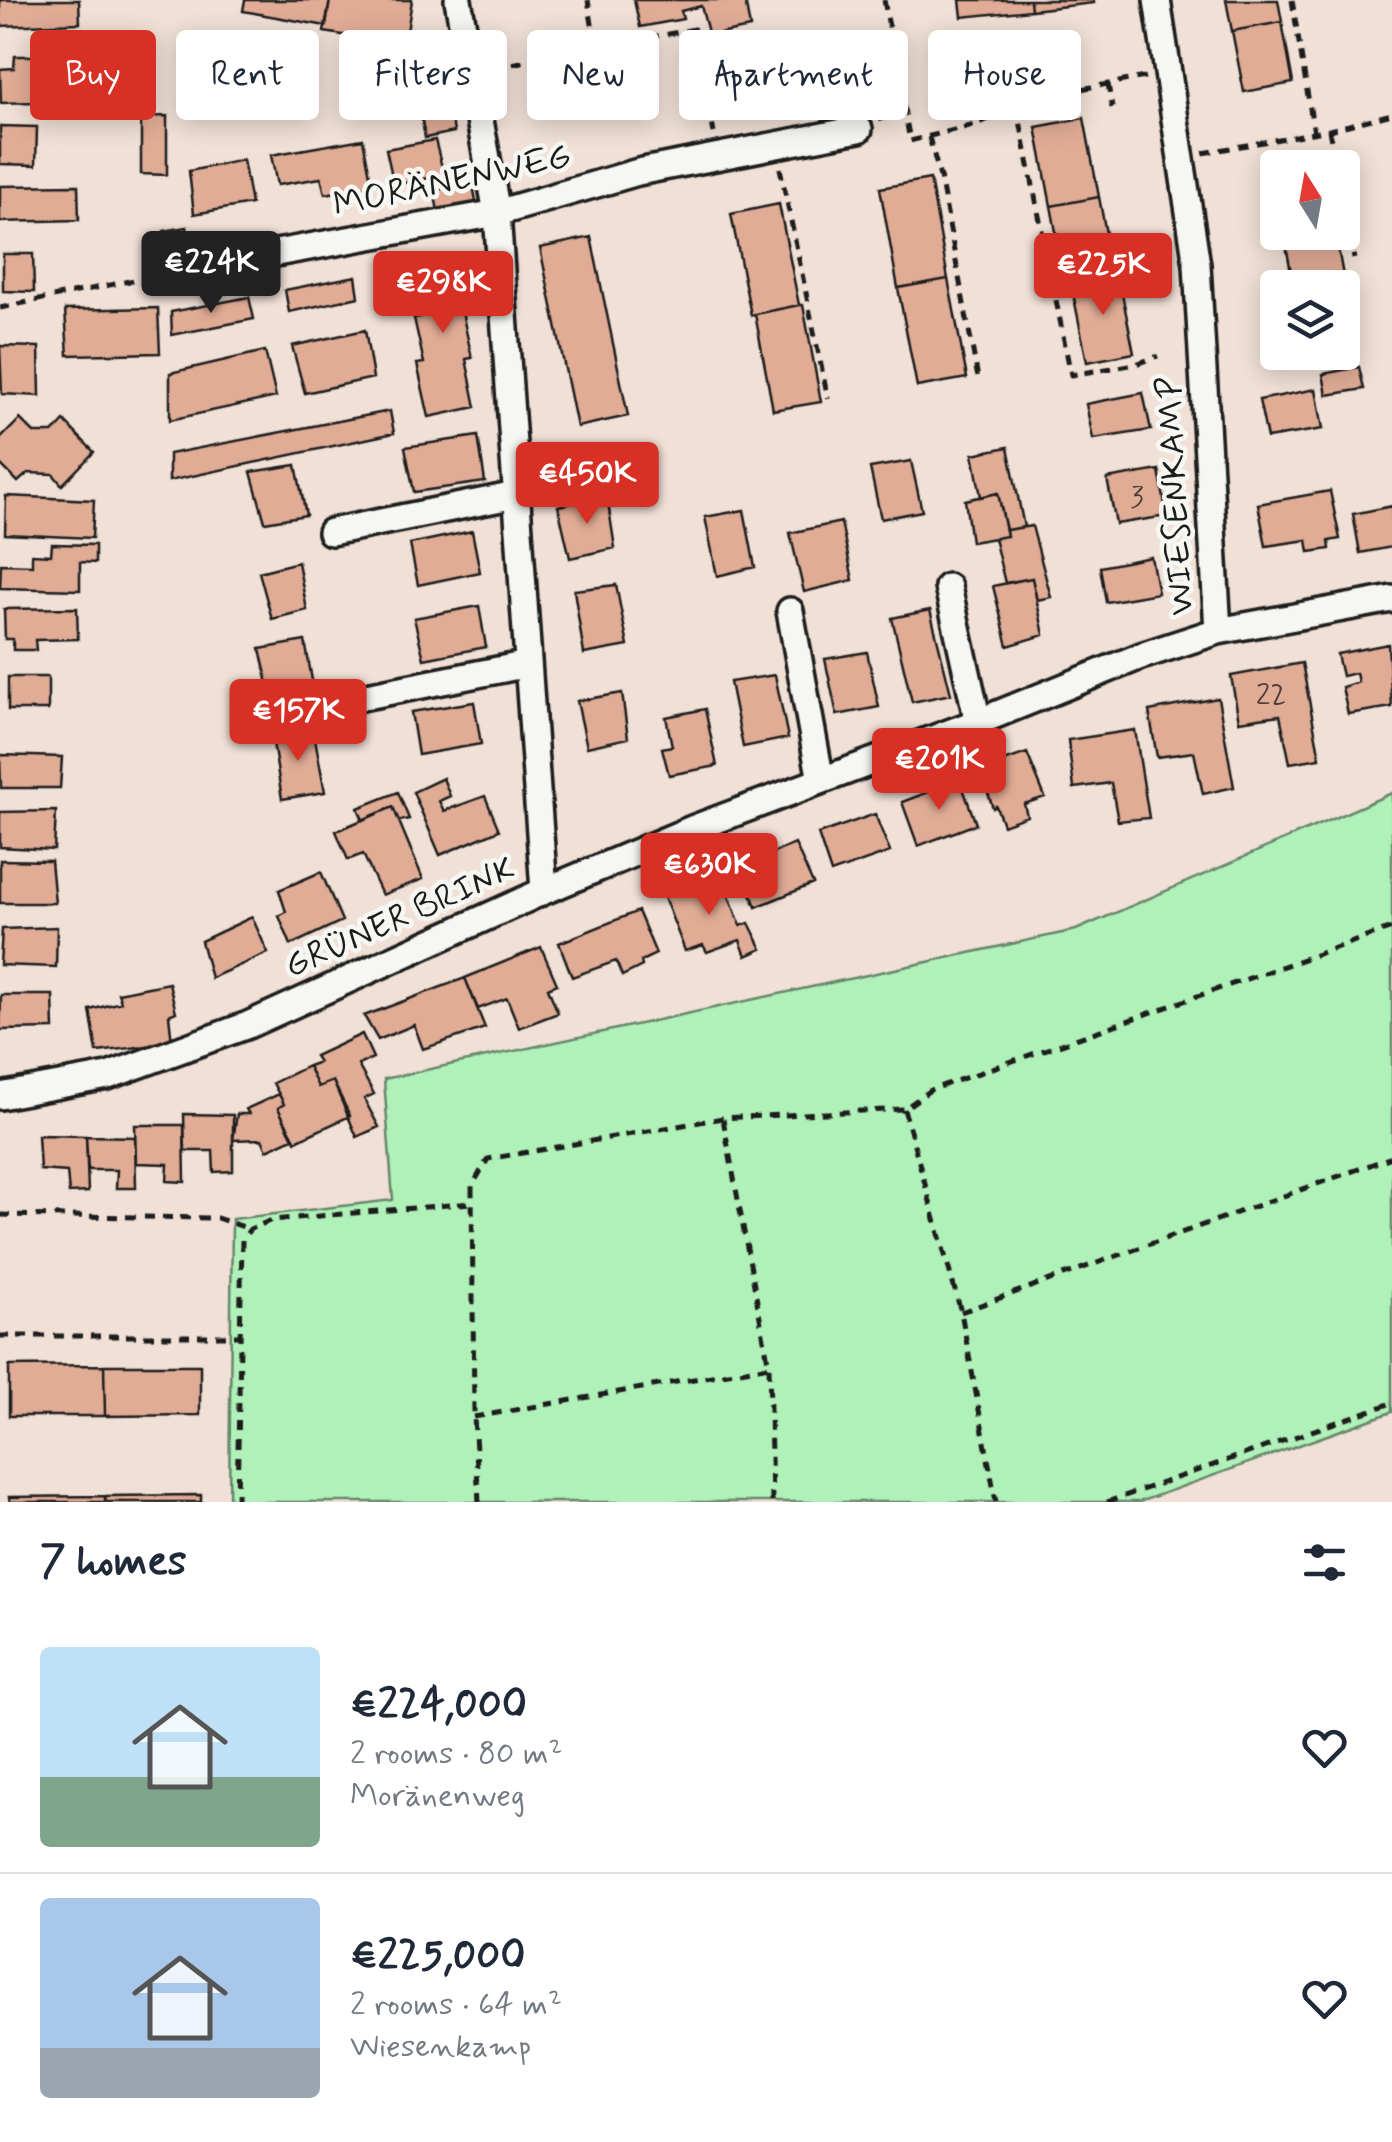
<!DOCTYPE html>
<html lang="en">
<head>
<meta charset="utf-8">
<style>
  body { margin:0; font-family:Mynerve,sans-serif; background:#f6f6f7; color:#1f2937; height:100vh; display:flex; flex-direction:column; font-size:38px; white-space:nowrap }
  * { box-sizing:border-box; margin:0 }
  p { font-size:32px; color:#747a83 }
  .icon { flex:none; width:55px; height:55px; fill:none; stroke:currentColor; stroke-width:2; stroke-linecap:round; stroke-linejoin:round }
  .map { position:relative; height:1502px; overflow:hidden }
  .sheet { display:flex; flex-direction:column; background:#fff; flex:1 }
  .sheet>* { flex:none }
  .guide { position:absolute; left:30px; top:30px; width:1332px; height:90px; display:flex; gap:20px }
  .needle { width:65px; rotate:349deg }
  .buttons { position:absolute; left:1260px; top:150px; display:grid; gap:20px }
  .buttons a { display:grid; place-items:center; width:100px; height:100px; border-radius:10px; background:#fff; box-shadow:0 5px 25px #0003; font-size:50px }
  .price { position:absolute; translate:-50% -85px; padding:0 22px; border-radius:10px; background:#d93025; color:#fff; font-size:32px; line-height:65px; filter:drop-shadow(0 2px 5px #0008) }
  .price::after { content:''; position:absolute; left:50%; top:60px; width:30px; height:22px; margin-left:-15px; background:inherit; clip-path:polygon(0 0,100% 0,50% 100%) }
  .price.active { background:#222; color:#fff }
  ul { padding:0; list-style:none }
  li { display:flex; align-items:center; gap:30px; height:250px; padding:0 40px }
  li+li { border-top:2px solid #e0e1e3 }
  li span { display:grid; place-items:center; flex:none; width:280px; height:200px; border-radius:10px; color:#555 }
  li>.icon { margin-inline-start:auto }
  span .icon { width:120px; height:120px; fill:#fffc; stroke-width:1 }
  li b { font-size:42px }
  h2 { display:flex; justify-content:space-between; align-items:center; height:120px; padding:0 40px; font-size:42px }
  .pill { padding:0 35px; border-radius:10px; background:#fff; box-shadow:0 5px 25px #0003; font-size:35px; line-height:90px }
  .pill.active { background:#d93025; color:#fff }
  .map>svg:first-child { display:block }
</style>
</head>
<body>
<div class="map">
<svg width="1392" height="1502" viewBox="0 0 1392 1502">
  <rect width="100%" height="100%" fill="#f0e0d6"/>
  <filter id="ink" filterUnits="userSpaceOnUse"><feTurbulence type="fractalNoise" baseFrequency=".01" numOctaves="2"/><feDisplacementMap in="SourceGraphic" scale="20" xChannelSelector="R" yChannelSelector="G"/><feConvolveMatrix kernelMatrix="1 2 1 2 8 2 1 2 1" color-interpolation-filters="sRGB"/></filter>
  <g filter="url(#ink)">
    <path fill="#b0f1b9" stroke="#66866a" stroke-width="2.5" d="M1392,793V1412L1139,1502H229L232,1219L393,1200L384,1079L1076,930Z"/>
    <path fill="#e1ac96" stroke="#1c1c1c" stroke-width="2.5" d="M0,0H79L80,23L0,26Z
      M245,0H330L326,26L243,11Z
      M330,0H412L405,45L324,32Z
      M634,0H745L750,28L709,36L701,6L681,11L683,19L640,27Z
      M960,0H1030L1031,10L962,17Z
      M1030,0H1093L1094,3L1031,10Z
      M1226,0H1278L1282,22L1232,31Z
      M1282,22L1293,83L1244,92L1232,31Z
      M15,56H35L36,102L1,103L0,69L14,68Z
      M442,63L454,132L425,138L413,69Z
      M167,116V175L141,174V117Z
      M1084,118L1099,197L1051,206L1036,127Z
      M0,126L37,127L36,165L0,164Z
      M363,139L372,186L325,194L321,178L277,185L271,155Z
      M435,140L444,175L394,185L386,149Z
      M243,160L251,204L194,214L189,171Z
      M470,168L477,207L438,211L434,191L445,188L446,173Z
      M930,179L948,279L898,288L880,188Z
      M78,185L79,220L0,222V186Z
      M1099,197L1114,275L1066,284L1051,206Z
      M779,204L799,305L751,315L731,214Z
      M187,227L194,262L165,267L164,231Z
      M1325,232H1335L1346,292L1342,293V288H1294L1285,240Z
      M591,237L628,416L577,427L540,248Z
      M3,254H33L34,292L3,291Z
      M456,255L468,311L462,312L472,358L466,359L476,407L429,417L417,364L424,363L414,318L420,317L409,266Z
      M1118,274L1134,353L1087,362L1071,283Z
      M356,276L359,297L289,312L285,290Z
      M948,279L967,378L917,387L898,288Z
      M249,297L254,319L172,335L171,312Z
      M799,305H803L821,402L773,410L755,314Z
      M158,308L160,353L68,355L65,310Z
      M365,330L373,378L305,393L292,346Z
      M0,346L39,347L40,396L2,394Z
      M265,351L276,397L170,420V373Z
      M1359,367L1364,389L1327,395L1323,374Z
      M1316,389L1323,429L1267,438L1259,400Z
      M1143,393L1151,430L1093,439L1086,404Z
      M390,411L394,433L169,481V454Z
      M20,419L34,433H53L64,421L94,452L62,485L53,474L28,473L18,482L0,464V439Z
      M478,436L485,482L414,492L405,447Z
      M1008,447L1024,527L1006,530L998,493L981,497L973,454Z
      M911,461L922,511L881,519L870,468Z
      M296,465L306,515L265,522L251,472Z
      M1159,470L1167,516L1116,524L1107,479Z
      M1330,491L1340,539L1329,541L1330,549L1309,552L1307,540L1266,546L1258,504Z
      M998,493L1007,536L971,542L965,500Z
      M6,496L94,500L92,538L5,534Z
      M607,496L615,548L570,558L558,506Z
      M1392,506V547L1360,553L1353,514Z
      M744,510L755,567L717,576L705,517Z
      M841,522L853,580L804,592L790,533Z
      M1032,526L1051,597L1037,600L1032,578L1005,583L994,538L1007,536L1006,530Z
      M472,531L480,572L418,585L410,544Z
      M52,544L95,545V563L80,562V590L0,588L1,564L32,565V554L51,555Z
      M1151,557L1158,593L1106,602L1100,567Z
      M298,562L307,610L272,619L259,572Z
      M1032,578L1044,635L1008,646L993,586Z
      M616,585L628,646L584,654L574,590Z
      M479,606L486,647L424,659L414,618Z
      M77,608L78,639L35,640L36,650H13V639H5L4,609Z
      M930,610L951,694L912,702L892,618Z
      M305,641L315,697L273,705L260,649Z
      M1388,644L1392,707L1348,714L1342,687L1358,682L1356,673L1342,676L1337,654Z
      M867,652L879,707L837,715L825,659Z
      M1302,663L1320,758L1290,763L1280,715L1239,721L1231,676Z
      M775,675L788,738L743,747L730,682Z
      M8,677H48V710H8Z
      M622,693L628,738L587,747L577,701Z
      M1218,698L1234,787L1203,794L1194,752L1157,757L1149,711Z
      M474,702L481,744L418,755L411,712Z
      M705,709L717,766L669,775L662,748L672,746L666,717Z
      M313,728L325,792L282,799L272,736Z
      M1135,730L1149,818L1118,821L1111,783L1074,788L1068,740Z
      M1027,753L1045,797L1024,804L1027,816L1003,825L996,806L993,808L980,769Z
      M0,755L62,757L60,788H1Z
      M443,778L450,796L439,801L444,811L485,796L499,830L440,855L413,792Z
      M960,780L976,824L918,846L902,802Z
      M398,792L409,819L399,821L393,807L363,820L358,808Z
      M393,807L423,879L382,895L363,854L348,860L336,831Z
      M56,811L54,850L0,847V812Z
      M875,814L890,852L831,873L818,834Z
      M795,844L813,884L756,907L741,866Z
      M0,860L51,861L55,903H0Z
      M321,872L342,921L291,945L279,916L286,912L279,890Z
      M720,874L741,926L749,923L762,949L746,956L740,940L707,952L703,945L685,951L664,897Z
      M638,911L656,954L641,961L642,966L622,976L616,961L572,977L559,943Z
      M252,917L268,953L211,978L201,941Z
      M57,927L56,967L0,965L2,929Z
      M541,947L557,984L548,988L558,1013L519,1028L507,998L478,1009L465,978Z
      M465,978L485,1028L423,1049L414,1025L378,1040L364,1016Z
      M169,983L176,1012L169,1015L172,1043L97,1052L90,1010L121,1002L118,993Z
      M1,995H53L54,1029L0,1030Z
      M362,1034L373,1058L358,1065L374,1094L364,1099L379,1127L357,1137L333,1081L318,1087L308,1066L319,1062L315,1056Z
      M308,1066L318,1087L333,1081L350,1116L296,1141L278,1108L284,1104L273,1083Z
      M279,1094L284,1104L278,1108L293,1138L267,1150L262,1139L233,1140L237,1114H249L246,1109Z
      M184,1114L233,1115V1171L214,1172L213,1151H185Z
      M135,1125H184L185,1182L167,1181L168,1164L136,1163Z
      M38,1135L86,1136L88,1192L69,1193L67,1172L40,1170Z
      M86,1136L135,1137L136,1188H116L117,1170H88Z
      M104,1365H200V1415L105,1416Z
      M104,1365L105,1416H9V1366Z
      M201,1495V1502H105V1496Z
      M105,1496V1502H10L9,1497Z"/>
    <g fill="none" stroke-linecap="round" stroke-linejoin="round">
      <g stroke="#1c1c1c" stroke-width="32">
        <path id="street" d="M458,0L497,213L544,891
          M1157,0L1197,265L1218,631
          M160,274L497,213L638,172L859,129
          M331,532L516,495
          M948,587L978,722
          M790,611L821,781
          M336,702L528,664
          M0,1096L108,1076L248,1025L544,891L692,829L978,722L1141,656L1218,631L1392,599"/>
      </g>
      <path stroke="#1c1c1c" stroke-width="5" stroke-dasharray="10 8" stroke-linecap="butt" d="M884,0L910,141L974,125L1049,95L1145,77
        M1292,0L1314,133
        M596,48L694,29L714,133
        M495,67L596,48L588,0
        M1108,84L1112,108
        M1017,106L1071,375L1136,364L1158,356
        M879,120L904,109
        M1329,130L1336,168
        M929,137L940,177L978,378
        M1203,153L1329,130L1392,114
        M780,168L828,399
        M1342,202L1354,259
        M0,308L134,280
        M904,1109L961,1312L996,1502
        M723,1119L769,1366L772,1502
        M0,1215L217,1218L250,1229
        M961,1312L1392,1157
        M0,1336H238
        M474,1417L769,1366
        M237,1502L242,1240L250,1229L272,1220L472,1203
        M479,1502L474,1417L472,1186L488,1159L723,1118L904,1109L930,1090L1392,928
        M1107,1502L1392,1403"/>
      <use href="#street" stroke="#f6f6f2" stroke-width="25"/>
    </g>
  </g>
  <g text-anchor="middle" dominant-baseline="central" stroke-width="9" stroke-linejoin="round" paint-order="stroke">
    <g font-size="30" fill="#4d403a">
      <text x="1137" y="497">3</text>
      <text x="1271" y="695">22</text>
    </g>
    <g font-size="35" fill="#1c1c1c" stroke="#f6f6f2">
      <text transform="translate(452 181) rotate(-12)">MORÄNENWEG</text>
      <text transform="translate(1176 496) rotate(-93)">WIESENKAMP</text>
      <text transform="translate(400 918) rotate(-24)">GRÜNER BRINK</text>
    </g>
  </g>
</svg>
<div class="buttons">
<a><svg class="needle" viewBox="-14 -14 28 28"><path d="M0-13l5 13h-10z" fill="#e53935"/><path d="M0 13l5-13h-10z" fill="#747a83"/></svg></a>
<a><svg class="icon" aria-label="layers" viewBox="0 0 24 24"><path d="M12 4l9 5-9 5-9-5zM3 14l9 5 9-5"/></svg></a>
</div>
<b class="price active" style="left:211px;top:316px">€224K</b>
<b class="price" style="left:1103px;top:318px">€225K</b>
<b class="price" style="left:443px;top:336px">€298K</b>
<b class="price" style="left:587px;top:527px">€450K</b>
<b class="price" style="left:298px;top:764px">€157K</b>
<b class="price" style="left:939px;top:813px">€201K</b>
<b class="price" style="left:709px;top:918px">€630K</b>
<div class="guide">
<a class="pill active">Buy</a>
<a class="pill">Rent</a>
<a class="pill">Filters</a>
<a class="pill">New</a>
<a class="pill">Apartment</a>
<a class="pill">House</a>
</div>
</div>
<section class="sheet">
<h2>7 homes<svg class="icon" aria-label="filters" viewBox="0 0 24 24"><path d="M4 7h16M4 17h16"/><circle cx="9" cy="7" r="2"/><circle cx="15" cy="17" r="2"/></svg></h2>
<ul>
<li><span style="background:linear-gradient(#bfe0f5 65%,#7fa58c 0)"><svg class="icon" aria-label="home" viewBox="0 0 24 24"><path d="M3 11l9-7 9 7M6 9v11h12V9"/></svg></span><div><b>€224,000</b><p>2 rooms · 80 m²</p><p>Moränenweg</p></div><svg class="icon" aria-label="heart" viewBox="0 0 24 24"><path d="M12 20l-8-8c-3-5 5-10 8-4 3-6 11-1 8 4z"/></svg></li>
<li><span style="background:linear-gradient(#a9c7e8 75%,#9aa5b1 0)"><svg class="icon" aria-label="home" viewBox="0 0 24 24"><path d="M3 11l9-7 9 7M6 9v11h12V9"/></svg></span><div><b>€225,000</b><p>2 rooms · 64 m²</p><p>Wiesenkamp</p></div><svg class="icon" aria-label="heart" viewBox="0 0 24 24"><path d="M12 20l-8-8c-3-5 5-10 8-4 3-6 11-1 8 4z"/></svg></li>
</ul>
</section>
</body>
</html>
